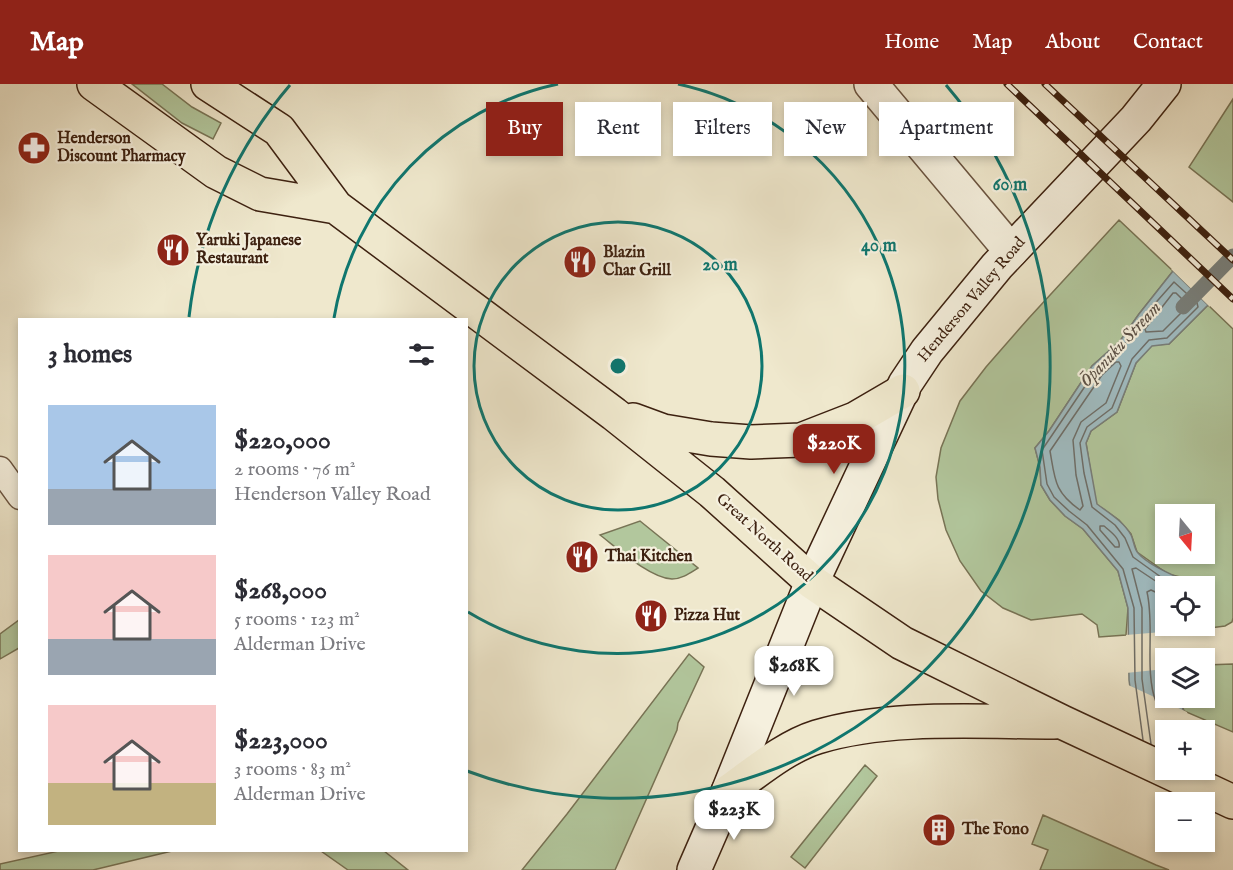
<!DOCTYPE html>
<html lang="en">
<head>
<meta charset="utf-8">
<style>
  body { margin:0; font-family:"IM FELL English",serif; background:#f7f7f7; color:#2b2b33; height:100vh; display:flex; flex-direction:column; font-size:22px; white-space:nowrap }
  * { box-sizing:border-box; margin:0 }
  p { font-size:20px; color:#7c7c81 }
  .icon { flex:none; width:33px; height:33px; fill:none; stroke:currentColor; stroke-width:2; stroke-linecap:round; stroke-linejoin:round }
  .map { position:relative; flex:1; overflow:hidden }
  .drawer { position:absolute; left:18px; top:234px; width:450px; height:534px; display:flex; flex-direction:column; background:#fff; border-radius:0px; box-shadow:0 3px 9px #0003 }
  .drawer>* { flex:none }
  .guide { position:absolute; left:486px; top:18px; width:570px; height:54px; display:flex; gap:12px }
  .needle { width:39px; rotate:162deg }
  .tools { position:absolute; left:1155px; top:420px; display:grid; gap:12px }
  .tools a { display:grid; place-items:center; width:60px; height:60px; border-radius:0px; background:#fff; box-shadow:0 3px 9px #0003; font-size:30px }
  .price { position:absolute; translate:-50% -51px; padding:0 14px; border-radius:12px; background:#fff; color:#222; font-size:20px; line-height:39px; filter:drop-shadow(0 2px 3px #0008) }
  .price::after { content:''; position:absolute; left:50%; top:36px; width:18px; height:14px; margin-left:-9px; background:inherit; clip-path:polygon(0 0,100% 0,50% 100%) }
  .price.current { background:#8f2418; color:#fff }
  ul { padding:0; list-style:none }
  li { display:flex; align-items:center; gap:18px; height:150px; padding:0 30px }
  li span { display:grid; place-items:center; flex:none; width:168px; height:120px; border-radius:0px; color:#555 }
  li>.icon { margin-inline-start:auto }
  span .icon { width:72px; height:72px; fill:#fffc; stroke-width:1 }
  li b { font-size:26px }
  h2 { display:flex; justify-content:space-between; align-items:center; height:72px; padding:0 30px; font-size:26px }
  .tag { padding:0 21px; border-radius:0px; background:#fff; box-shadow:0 3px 9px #0003; font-size:21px; line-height:54px }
  .tag.current { background:#8f2418; color:#fff }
  header { display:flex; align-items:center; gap:36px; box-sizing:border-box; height:84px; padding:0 30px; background:#8f2418; color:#fff }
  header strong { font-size:28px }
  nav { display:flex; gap:33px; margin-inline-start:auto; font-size:21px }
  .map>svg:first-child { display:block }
</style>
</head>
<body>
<header>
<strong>Map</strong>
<nav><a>Home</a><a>Map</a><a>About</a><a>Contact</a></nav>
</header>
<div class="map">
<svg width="1233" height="786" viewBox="0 0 1233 786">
  <rect width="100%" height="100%" fill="#efe8cd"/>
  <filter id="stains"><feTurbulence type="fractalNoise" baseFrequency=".00333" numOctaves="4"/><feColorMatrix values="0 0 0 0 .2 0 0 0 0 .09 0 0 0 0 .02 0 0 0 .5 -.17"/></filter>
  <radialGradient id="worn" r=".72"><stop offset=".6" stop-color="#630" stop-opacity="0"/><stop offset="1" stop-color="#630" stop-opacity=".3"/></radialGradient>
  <path fill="#b2c79d" stroke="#787456" stroke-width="1.5" fill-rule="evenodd" d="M132,0H162L192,23L221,39L213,55L182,39Z
    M1233,15V118L1189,83Z
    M1119,136L1173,187L1139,230L1120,257L1092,282L1049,347L1035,364L1040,383L1041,401L1050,416L1065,432L1083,445L1118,487L1128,524L1126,551L1099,553L1097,541L1082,530L1031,536L1003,524L981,507L960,477L946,446L938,415L936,393L941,364L960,317L986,283L1028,235Z
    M1208,221L1233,245V534L1232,538L1225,542L1210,544C1208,530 1205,517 1204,502H1195L1180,493L1168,490L1137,468L1131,450L1119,436L1096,420L1086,359L1091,347L1117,328L1136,279L1152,261L1169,260ZM1166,430H1204V470H1166Z
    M640,437L698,484C690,489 682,495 672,495C650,494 617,464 600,451Z
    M19,536V564L0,575V550Z
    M689,570L704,583L678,639L677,646L615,786H522L567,730Z
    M1233,580V648L1184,627L1182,621L1184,614H1204L1205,581Z
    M865,681L877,692L805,784L791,773Z
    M1043,731L1156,781L1169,786H1040L1048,766L1032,760Z
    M59,767V766L172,767L93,786H0V780Z
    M321,767H384L408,786H348Z"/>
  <path fill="#a0bdc3" stroke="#787f7b" stroke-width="1.5" d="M1173,187L1208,221L1169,260L1152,262L1136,279L1117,328L1091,347L1086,359L1097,420C1109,429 1124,438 1131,451C1134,457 1134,465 1138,469C1150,483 1179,493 1195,502H1166V542H1204L1205,516C1215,537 1206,554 1199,574H1166V614H1184L1182,621L1188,646H1166V718L1141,687L1129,596L1128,524L1118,487L1083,445L1065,432L1050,416L1041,401L1040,383L1035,364L1049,347L1092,282L1120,257L1139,230Z"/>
  <path fill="#efe8cd" d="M1173,184L1210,219V223L1171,185Z
    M1210,544L1211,551L1202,574H1166L1165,585L1126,589V551Z
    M1126,600L1187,628L1191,646H1166V686L1204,718H1166V758H1204L1206,723L1222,786H1175L1165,758V755L1163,753L1138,688Z"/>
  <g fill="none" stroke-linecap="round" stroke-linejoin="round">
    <path stroke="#6e6f6a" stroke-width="1.5" d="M1173,209H1176L1186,219L1187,223L1163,247L1146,248L1145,245Z
      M1116,278H1119L1121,282L1106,319L1081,338L1073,356L1076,391L1083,422L1080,426C1054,408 1055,395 1050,367L1102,291Z
      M1100,442H1104C1110,447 1121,455 1119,463H1115L1100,446Z
      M1166,513L1151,506L1147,508C1155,542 1144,587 1156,618L1160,617L1166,602
      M1143,656L1135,596L1134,524L1123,485L1087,441L1069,427L1054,413L1047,400L1042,366L1096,286L1125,260L1143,233L1174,198L1197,219L1198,223L1167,254L1149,256L1132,275L1112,324L1087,343L1080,359L1084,389L1092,423L1115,441L1125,454L1133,473L1165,496L1183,502
      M1151,660L1142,595V524L1132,485L1136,484L1166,504"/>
    <path stroke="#787f7b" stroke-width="15" d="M1183,223L1233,172"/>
    <g stroke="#6a533f" stroke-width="27">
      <path id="lane" d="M0,385L20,413"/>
    </g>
    <g stroke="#6a533f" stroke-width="36">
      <path id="street" d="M871,0L1011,167"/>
    </g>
    <g stroke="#3d2110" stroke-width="36">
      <path id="secondary" d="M694,786L728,708L812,498L905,300L927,267L997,182L1136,35L1164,0"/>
    </g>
    <g stroke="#3d2110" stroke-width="36">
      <path id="primary" d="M94,0L216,88L260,110L336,123
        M208,0L279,46L336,123L614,330L712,408L812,498L902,559L1062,638L1233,718
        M633,336L663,347L711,355L751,358L801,356L855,335L903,307
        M728,708C755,689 785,663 817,653C889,631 979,638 1054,638"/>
    </g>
    <use href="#lane" stroke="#f5f0de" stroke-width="24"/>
    <use href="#street" stroke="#f5f0de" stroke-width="33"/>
    <use href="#secondary" stroke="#f5f0de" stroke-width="33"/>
    <use href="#primary" stroke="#efe8cd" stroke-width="33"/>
    <g stroke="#3d2110" stroke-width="7">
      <path id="rail" d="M1007,0L1233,215
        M1045,0L1233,176"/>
    </g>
    <use href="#rail" stroke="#f5f0de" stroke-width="4.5" stroke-dasharray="14" stroke-linecap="butt"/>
  </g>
  <g fill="none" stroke="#0f766e" stroke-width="3">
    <circle cx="618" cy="282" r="144"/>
    <path d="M334 234A288 288 0 0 1 558 0M678 0A288 288 0 1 1 468 528"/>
    <path d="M189 233A432 432 0 0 1 290 1M946 1A432 432 0 0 1 467 687"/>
  </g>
  <defs>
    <g id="pharmacy-disc" transform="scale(1.725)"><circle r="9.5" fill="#8f2418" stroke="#f5f0de"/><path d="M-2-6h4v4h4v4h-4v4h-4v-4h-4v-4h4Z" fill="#fff"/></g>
    <g id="restaurant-disc" transform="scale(1.725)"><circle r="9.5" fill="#8f2418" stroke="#f5f0de"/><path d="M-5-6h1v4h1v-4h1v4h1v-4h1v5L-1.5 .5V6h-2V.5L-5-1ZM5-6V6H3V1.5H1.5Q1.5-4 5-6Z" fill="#fff"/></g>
    <g id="building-disc" transform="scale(1.725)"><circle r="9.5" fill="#8f2418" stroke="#f5f0de"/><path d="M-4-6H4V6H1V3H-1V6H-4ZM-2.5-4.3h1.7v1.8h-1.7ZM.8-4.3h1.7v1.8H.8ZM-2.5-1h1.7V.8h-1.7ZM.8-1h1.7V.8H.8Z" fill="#fff"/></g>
  </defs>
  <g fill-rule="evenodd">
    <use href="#pharmacy-disc" x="34" y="64"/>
    <use href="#restaurant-disc" x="173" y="166"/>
    <use href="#restaurant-disc" x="580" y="178"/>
    <use href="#restaurant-disc" x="582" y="473"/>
    <use href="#restaurant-disc" x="651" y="532"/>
    <use href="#building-disc" x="939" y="746"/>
  </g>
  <g text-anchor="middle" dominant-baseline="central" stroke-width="4.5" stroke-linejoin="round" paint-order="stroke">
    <g font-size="16" font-weight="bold" fill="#3d2110" stroke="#f5f0de" text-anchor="start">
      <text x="57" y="55">Henderson<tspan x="57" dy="18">Discount Pharmacy</tspan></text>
      <text x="196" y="157">Yaruki Japanese<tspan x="196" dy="18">Restaurant</tspan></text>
      <text x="603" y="169">Blazin<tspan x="603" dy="18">Char Grill</tspan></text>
      <text x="605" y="473">Thai Kitchen</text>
      <text x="674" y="532">Pizza Hut</text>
      <text x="962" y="746">The Fono</text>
    </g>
    <g font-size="16" fill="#3d2110" stroke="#f5f0de">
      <text transform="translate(972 216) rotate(-50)">Henderson Valley Road</text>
      <text transform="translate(764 454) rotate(42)">Great North Road</text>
    </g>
    <g font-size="18" font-style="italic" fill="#5b5046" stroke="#f5f0de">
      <text transform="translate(1121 261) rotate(-47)">Ōpanuku Stream</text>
    </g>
  </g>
  <circle cx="618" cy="282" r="9" fill="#0f766e" stroke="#f5f0de" stroke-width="3"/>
  <g font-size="18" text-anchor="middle" font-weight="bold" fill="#0f766e" stroke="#f5f0de" stroke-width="4.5" stroke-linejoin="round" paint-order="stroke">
    <text x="1010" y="106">60 m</text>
    <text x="879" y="167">40 m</text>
    <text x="720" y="186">20 m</text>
  </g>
  <rect width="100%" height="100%" filter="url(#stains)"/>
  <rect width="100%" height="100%" fill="url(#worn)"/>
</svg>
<div class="tools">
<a><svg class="needle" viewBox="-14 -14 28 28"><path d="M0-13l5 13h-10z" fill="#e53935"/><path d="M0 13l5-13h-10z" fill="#7c7c81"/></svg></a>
<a><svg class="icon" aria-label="locate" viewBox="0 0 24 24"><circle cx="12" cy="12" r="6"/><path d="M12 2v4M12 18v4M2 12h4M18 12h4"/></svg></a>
<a><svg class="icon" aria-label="layers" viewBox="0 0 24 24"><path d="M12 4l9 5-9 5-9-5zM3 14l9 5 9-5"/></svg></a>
<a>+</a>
<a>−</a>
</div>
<b class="price current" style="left:834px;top:391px">$220K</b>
<b class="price" style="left:794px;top:613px">$268K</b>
<b class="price" style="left:734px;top:757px">$223K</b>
<div class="guide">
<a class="tag current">Buy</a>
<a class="tag">Rent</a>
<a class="tag">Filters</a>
<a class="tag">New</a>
<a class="tag">Apartment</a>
</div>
<section class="drawer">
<h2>3 homes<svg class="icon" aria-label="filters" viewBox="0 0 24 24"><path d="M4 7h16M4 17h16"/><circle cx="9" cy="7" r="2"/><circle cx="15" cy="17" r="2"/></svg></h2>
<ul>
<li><span style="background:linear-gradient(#a9c7e8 70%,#9aa5b1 0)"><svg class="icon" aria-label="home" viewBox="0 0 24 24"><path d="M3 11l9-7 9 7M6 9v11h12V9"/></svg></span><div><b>$220,000</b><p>2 rooms · 76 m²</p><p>Henderson Valley Road</p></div></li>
<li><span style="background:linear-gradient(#f6c9c9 70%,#9aa5b1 0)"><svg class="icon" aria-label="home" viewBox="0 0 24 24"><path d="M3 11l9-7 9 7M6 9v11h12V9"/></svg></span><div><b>$268,000</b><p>5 rooms · 123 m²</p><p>Alderman Drive</p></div></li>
<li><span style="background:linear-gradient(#f6c9c9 65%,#c2b280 0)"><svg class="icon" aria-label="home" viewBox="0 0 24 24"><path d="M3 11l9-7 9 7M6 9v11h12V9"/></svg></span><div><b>$223,000</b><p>3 rooms · 83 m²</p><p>Alderman Drive</p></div></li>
</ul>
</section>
</div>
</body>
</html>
